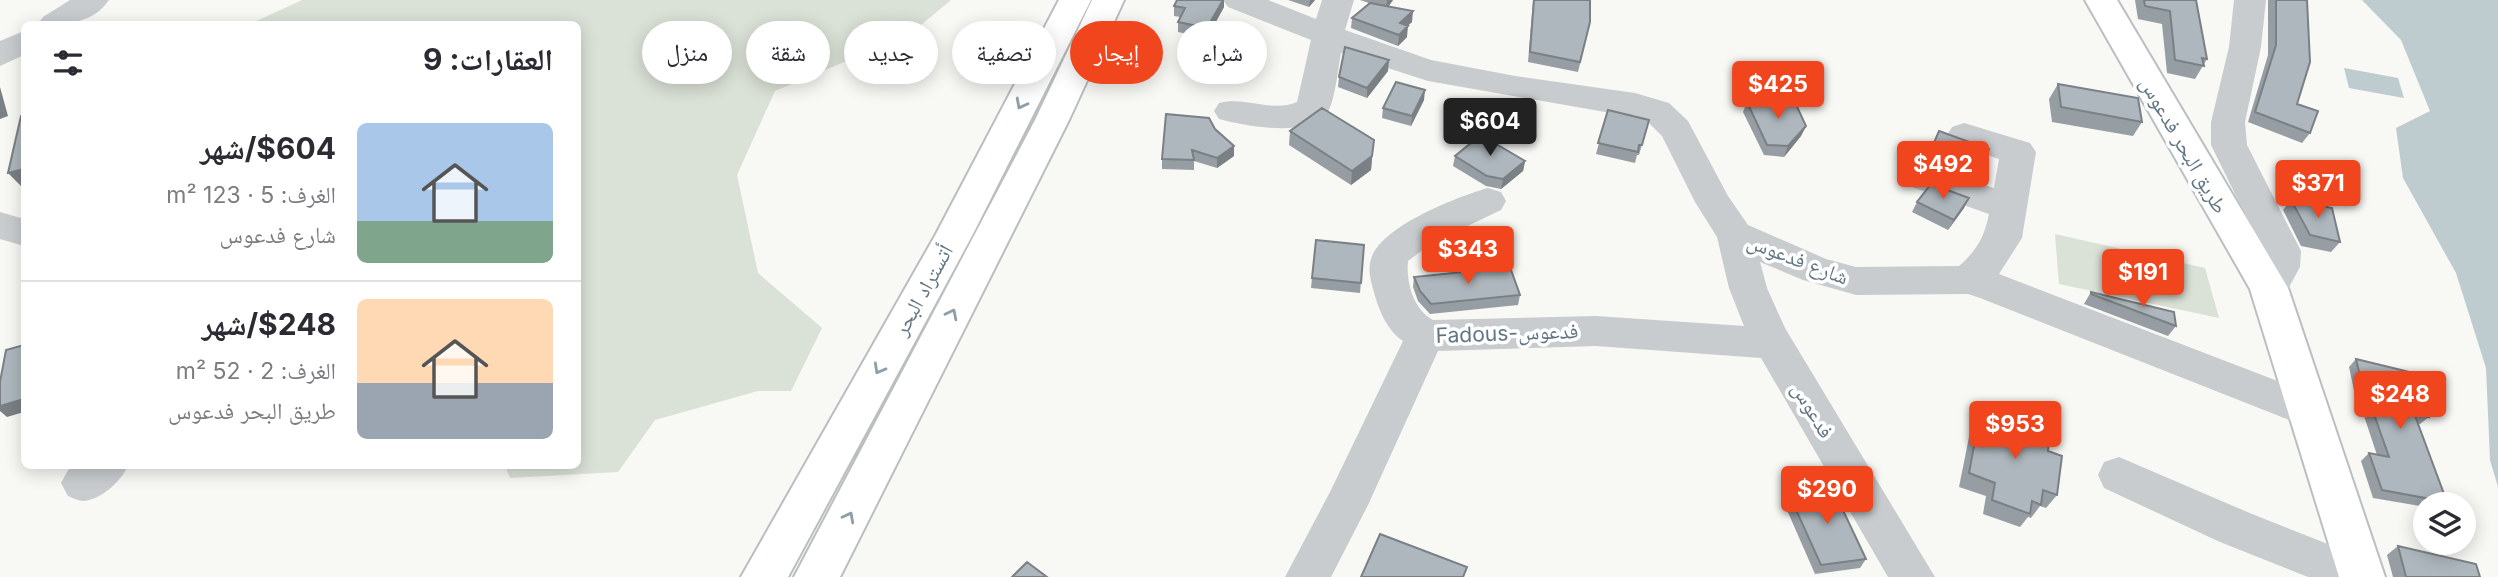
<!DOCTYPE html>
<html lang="ar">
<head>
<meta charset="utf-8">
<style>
  body { margin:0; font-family:Inter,"Noto Naskh Arabic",sans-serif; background:#f7f7f7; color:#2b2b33; direction:rtl; height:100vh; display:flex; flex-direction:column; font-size:26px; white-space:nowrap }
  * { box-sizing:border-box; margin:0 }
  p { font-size:23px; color:#7c7c81 }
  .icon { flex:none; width:38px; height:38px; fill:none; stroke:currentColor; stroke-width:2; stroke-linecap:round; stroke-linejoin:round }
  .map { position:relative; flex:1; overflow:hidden; direction:ltr }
  .side { position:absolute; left:21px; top:21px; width:560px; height:448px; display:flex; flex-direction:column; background:#fff; border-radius:10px; box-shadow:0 4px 18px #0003; direction:rtl }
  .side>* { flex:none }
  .guide { position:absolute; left:602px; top:21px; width:665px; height:63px; direction:rtl; display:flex; gap:14px }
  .fabs { position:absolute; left:2413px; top:492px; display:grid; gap:14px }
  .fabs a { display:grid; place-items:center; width:63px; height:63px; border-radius:50%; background:#fff; box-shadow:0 4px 18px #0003; font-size:35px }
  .price { position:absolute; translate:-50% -60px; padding:0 16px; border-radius:7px; background:#f1461d; color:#fff; font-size:23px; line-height:46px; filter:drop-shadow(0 2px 4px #0008) }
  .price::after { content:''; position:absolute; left:50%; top:42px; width:21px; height:16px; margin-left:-10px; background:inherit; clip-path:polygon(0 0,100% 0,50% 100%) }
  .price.active { background:#222; color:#fff }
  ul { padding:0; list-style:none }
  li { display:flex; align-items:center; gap:21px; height:175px; padding:0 28px }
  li+li { border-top:2px solid #e1e1e2 }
  li span { display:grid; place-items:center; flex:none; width:196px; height:140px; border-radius:10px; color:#555 }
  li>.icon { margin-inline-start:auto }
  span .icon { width:84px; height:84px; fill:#fffc; stroke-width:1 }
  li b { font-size:30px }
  h2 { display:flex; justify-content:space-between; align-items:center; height:84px; padding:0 28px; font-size:30px }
  .chip { padding:0 24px; border-radius:32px; background:#fff; box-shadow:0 4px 18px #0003; font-size:24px; line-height:63px }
  .chip.active { background:#f1461d; color:#fff }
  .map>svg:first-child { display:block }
</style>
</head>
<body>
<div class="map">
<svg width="2498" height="577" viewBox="0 0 2498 577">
  <rect width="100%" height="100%" fill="#f8f8f5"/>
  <path fill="#dae1d6" d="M302,0H951L909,35L775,91L737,175L758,273L822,328L791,391H758L655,420L618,472L510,478L505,466H578V24H250Z
    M2055,234L2205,268L2219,318L2059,284Z"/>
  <path fill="#becbcf" d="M2362,0H2498V487L2490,460L2486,368L2456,273L2403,178L2396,128L2430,111L2401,40Z
    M2344,68L2398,78L2404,98L2349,88Z"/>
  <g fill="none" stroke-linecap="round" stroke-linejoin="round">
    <g stroke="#bbbfc3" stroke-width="4">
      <path id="major" d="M2085,0H2117L2288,288L2385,577H2339L2250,289Z"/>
    </g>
    <g stroke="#babec1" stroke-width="4">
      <path id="highway" d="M1059,0H1091L973,234L788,577H741L936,234Z
        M1092,0H1124L1069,120L840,577H794L1035,120Z"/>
    </g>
    <path fill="#c8cccf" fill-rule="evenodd" d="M70,0H109C92,25 65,24 38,24L43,17Z
      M1223,0H1268L1316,19L1322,0H1354L1345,30L1431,60L1515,76L1635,93L1669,103L1688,121L1728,196L1748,225L1826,259L1856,267L1959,266C1977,250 1984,238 1989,214L1909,186L1904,177L1909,168L1922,164L1994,188L1999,159L1952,143L1947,135L1952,127L1964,123L2030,143L2036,152L2022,238L1999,274L2322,398L2328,410L2322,422L2307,427L1980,298L1968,294L1856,295L1803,280L1760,262L1767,288L1785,328L1935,577H1888L1761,358L1596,346L1438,351L1368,505L1331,577H1285L1330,492L1403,341C1388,331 1380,313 1375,296C1372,284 1367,271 1371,259C1381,226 1457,197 1488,188L1501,192L1506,201L1501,210L1432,243L1408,261C1406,282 1413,309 1433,320L1596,316L1744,326L1729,288L1717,237L1695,202L1662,136L1645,119L1428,81L1341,53C1338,67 1335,106 1325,116C1303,137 1245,126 1219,119L1214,111L1219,103C1244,96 1273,113 1297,102L1311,40L1228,7Z
      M2234,0H2266L2261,47L2245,122L2247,145L2301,251L2300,267L2283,298L2269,303L2255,298L2250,288L2262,266L2263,251L2211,145V122L2229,47Z
      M24,31V55L0,66V41Z
      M0,212L24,219V246L0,239Z
      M2119,457L2252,514L2376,563L2383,577H2308L2220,542L2104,488L2098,475L2104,462Z
      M74,466H128C121,481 102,499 84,501C79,501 73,498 68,496L61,483L68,470Z"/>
    <use href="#major" fill="#fff" fill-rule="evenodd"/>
    <use href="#highway" fill="#fff" fill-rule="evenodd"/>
  </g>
  <path fill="#969da3" d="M1177,0H1224V7L1207,38L1178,32V22L1180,17L1174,16V6Z
    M1288,0H1315L1309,7Z
    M1360,0H1393L1388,7L1412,22L1407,26V37L1398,46L1351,28L1352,18L1369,3Z
    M1533,0H1590V22L1578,72L1528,62Z
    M2135,0H2196L2207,59L2195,79L2167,73L2162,24L2138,19Z
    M2268,0H2307L2297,104L2310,133L2302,143L2248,122L2268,55Z
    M1388,71L1367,98L1338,87L1339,77Z
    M2058,84L2142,122L2133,136L2052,122L2049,99Z
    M1424,100L1411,126L1382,118L1383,108Z
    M1747,102L1806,126L1801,136L1784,157L1764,155L1743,112Z
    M1608,110L1649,120L1639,155H1637L1635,163L1596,154Z
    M1215,129L1234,146V156L1217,168L1194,161V170L1162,169V159Z
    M1290,131L1374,140L1371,170L1351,185L1289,145Z
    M1939,131L1981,169L1975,179L1924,162Z
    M1455,156L1525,161L1523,171L1501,189L1486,186L1453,166Z
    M2291,200L2340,242L2331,252L2301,246L2283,210Z
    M1917,202L1964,208L1948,230L1912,212Z
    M1364,245L1360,293L1311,288L1312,278Z
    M1414,277L1520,295L1518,305L1430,314L1418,301L1413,287Z
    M2091,292L2176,326L2168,336L2084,304Z
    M2356,359L2429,417L2420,424H2418L2447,502L2445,504H2426V507L2373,498L2361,461L2369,453L2377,455L2362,410L2358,409L2349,367Z
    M1981,408L2048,451L2057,495L2046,508L2040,506L2031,518L2028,517L2020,527L1983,514L1986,496L1959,487L1972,422Z
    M1788,492L1866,559L1860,568L1815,574L1783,501Z
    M2398,546L2480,577H2393L2387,555Z"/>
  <path fill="#7a8084" d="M1223,0H1224V7L1207,38V28Z
    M1310,0H1315L1309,7Z
    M1387,0H1393L1386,10Z
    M1413,11L1412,22L1399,33L1400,23Z
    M1408,26L1407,37L1398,46L1399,35Z
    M1389,60L1388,71L1367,98V88Z
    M0,87L8,116L0,119Z
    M1425,90L1424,100L1411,126L1412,116Z
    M1806,126L1801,136L1784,157L1788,146Z
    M1234,146V156L1217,168V158Z
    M1372,156L1371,170L1351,185L1352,171Z
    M1525,161L1523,171L1501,189L1503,179Z
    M24,169V186L22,187L8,173Z
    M1969,198L1964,208L1948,230L1954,220Z
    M24,399V412L7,417L0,411V406Z"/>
  <path fill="#aeb7bd" stroke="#7a8084" stroke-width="2" d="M1177,0H1223L1207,28L1178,22L1185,8L1174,6Z
    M1534,0H1590V22L1580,62L1530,52Z
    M2144,0H2196L2207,59L2202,58L2204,66L2175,60L2170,11L2145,6Z
    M2276,0H2307L2310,62L2297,104L2318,111L2310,133L2255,112L2276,45Z
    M1370,3L1413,11L1400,23L1408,26L1399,35L1352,18Z
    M1345,47L1389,60L1367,88L1339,77Z
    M1396,82L1425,90L1412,116L1383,108Z
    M2058,84L2138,98L2142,122L2061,107Z
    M1793,98L1806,126L1788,146L1767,145L1747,102Z
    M1322,108L1374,140L1372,156L1352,171L1290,131Z
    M1608,110L1649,120L1642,145H1639L1638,152L1598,143Z
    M1166,114L1209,118L1215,129L1234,146L1217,158L1192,150L1194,160L1162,159Z
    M24,115V169L8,173L21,116Z
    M1939,131L1989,149L1981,169L1930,152Z
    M1481,135L1525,161L1503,179L1487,176L1455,156Z
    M1931,184L1969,198L1954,220L1917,202Z
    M2291,200L2332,208L2340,242L2310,235Z
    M1316,240L1364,245L1361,283L1312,278Z
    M1510,267L1520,295L1431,304L1420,291L1414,277Z
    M2091,292L2174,312L2176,326L2091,294Z
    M24,345V399L0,406V382L6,350Z
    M2356,359L2418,374L2429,417L2414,413L2447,502L2382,490L2369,453L2389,457L2370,403L2366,401Z
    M1981,408L2050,432L2048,451L2062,456L2057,495L2043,490L2041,505L2032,501L2030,514L1992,500L1995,483L1969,473Z
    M1832,487L1866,559L1821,565L1788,492Z
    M1380,534L1467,567L1463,577H1361Z
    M2398,546L2476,564L2480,577H2406Z
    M1027,562L1047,577H1012Z"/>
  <defs><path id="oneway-chevron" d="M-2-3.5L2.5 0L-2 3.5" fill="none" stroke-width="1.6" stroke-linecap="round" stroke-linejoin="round" transform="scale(1.75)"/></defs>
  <g stroke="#909ea8">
    <use href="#oneway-chevron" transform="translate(1021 104) rotate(118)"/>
    <use href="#oneway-chevron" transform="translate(952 314) rotate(-63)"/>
    <use href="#oneway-chevron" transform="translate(879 369) rotate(119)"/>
    <use href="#oneway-chevron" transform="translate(849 517) rotate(-62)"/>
  </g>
  <g text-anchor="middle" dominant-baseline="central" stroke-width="7" stroke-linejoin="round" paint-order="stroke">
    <g font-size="21" fill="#617583" stroke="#fff">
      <text transform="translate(2184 145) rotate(60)">طريق البحر فدعوس</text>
      <text transform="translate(1798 259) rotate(21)">شارع فدعوس</text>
      <text transform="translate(923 290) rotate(-61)">أتستراد البحر</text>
      <text transform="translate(1507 333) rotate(-2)">Fadous-فدعوس</text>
      <text transform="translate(1813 410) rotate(59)">فدعوس</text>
    </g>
  </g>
</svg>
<div class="fabs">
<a><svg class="icon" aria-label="layers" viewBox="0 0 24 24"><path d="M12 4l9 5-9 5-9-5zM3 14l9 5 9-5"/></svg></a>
</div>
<b class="price" style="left:1778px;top:121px">$425</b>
<b class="price active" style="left:1490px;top:158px">$604</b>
<b class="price" style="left:1943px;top:201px">$492</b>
<b class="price" style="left:2318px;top:220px">$371</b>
<b class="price" style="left:1468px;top:286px">$343</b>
<b class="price" style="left:2143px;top:309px">$191</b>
<b class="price" style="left:2400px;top:431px">$248</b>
<b class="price" style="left:2015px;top:461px">$953</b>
<b class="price" style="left:1827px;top:526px">$290</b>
<div class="guide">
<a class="chip">شراء</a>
<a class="chip active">إيجار</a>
<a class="chip">تصفية</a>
<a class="chip">جديد</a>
<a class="chip">شقة</a>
<a class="chip">منزل</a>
</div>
<section class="side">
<h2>العقارات: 9<svg class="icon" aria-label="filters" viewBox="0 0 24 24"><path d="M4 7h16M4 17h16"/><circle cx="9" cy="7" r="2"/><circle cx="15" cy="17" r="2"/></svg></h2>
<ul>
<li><span style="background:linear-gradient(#a9c7e8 70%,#7fa58c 0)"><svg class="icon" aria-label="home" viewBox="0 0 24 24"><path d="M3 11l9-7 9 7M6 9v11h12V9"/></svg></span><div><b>$604/شهر</b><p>الغرف: 5 · 123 m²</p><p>شارع فدعوس</p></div></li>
<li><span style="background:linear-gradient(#ffd9b3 60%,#9aa5b1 0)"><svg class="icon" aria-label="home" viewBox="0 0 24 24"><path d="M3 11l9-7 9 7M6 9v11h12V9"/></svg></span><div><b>$248/شهر</b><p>الغرف: 2 · 52 m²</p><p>طريق البحر فدعوس</p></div></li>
</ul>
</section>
</div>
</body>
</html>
